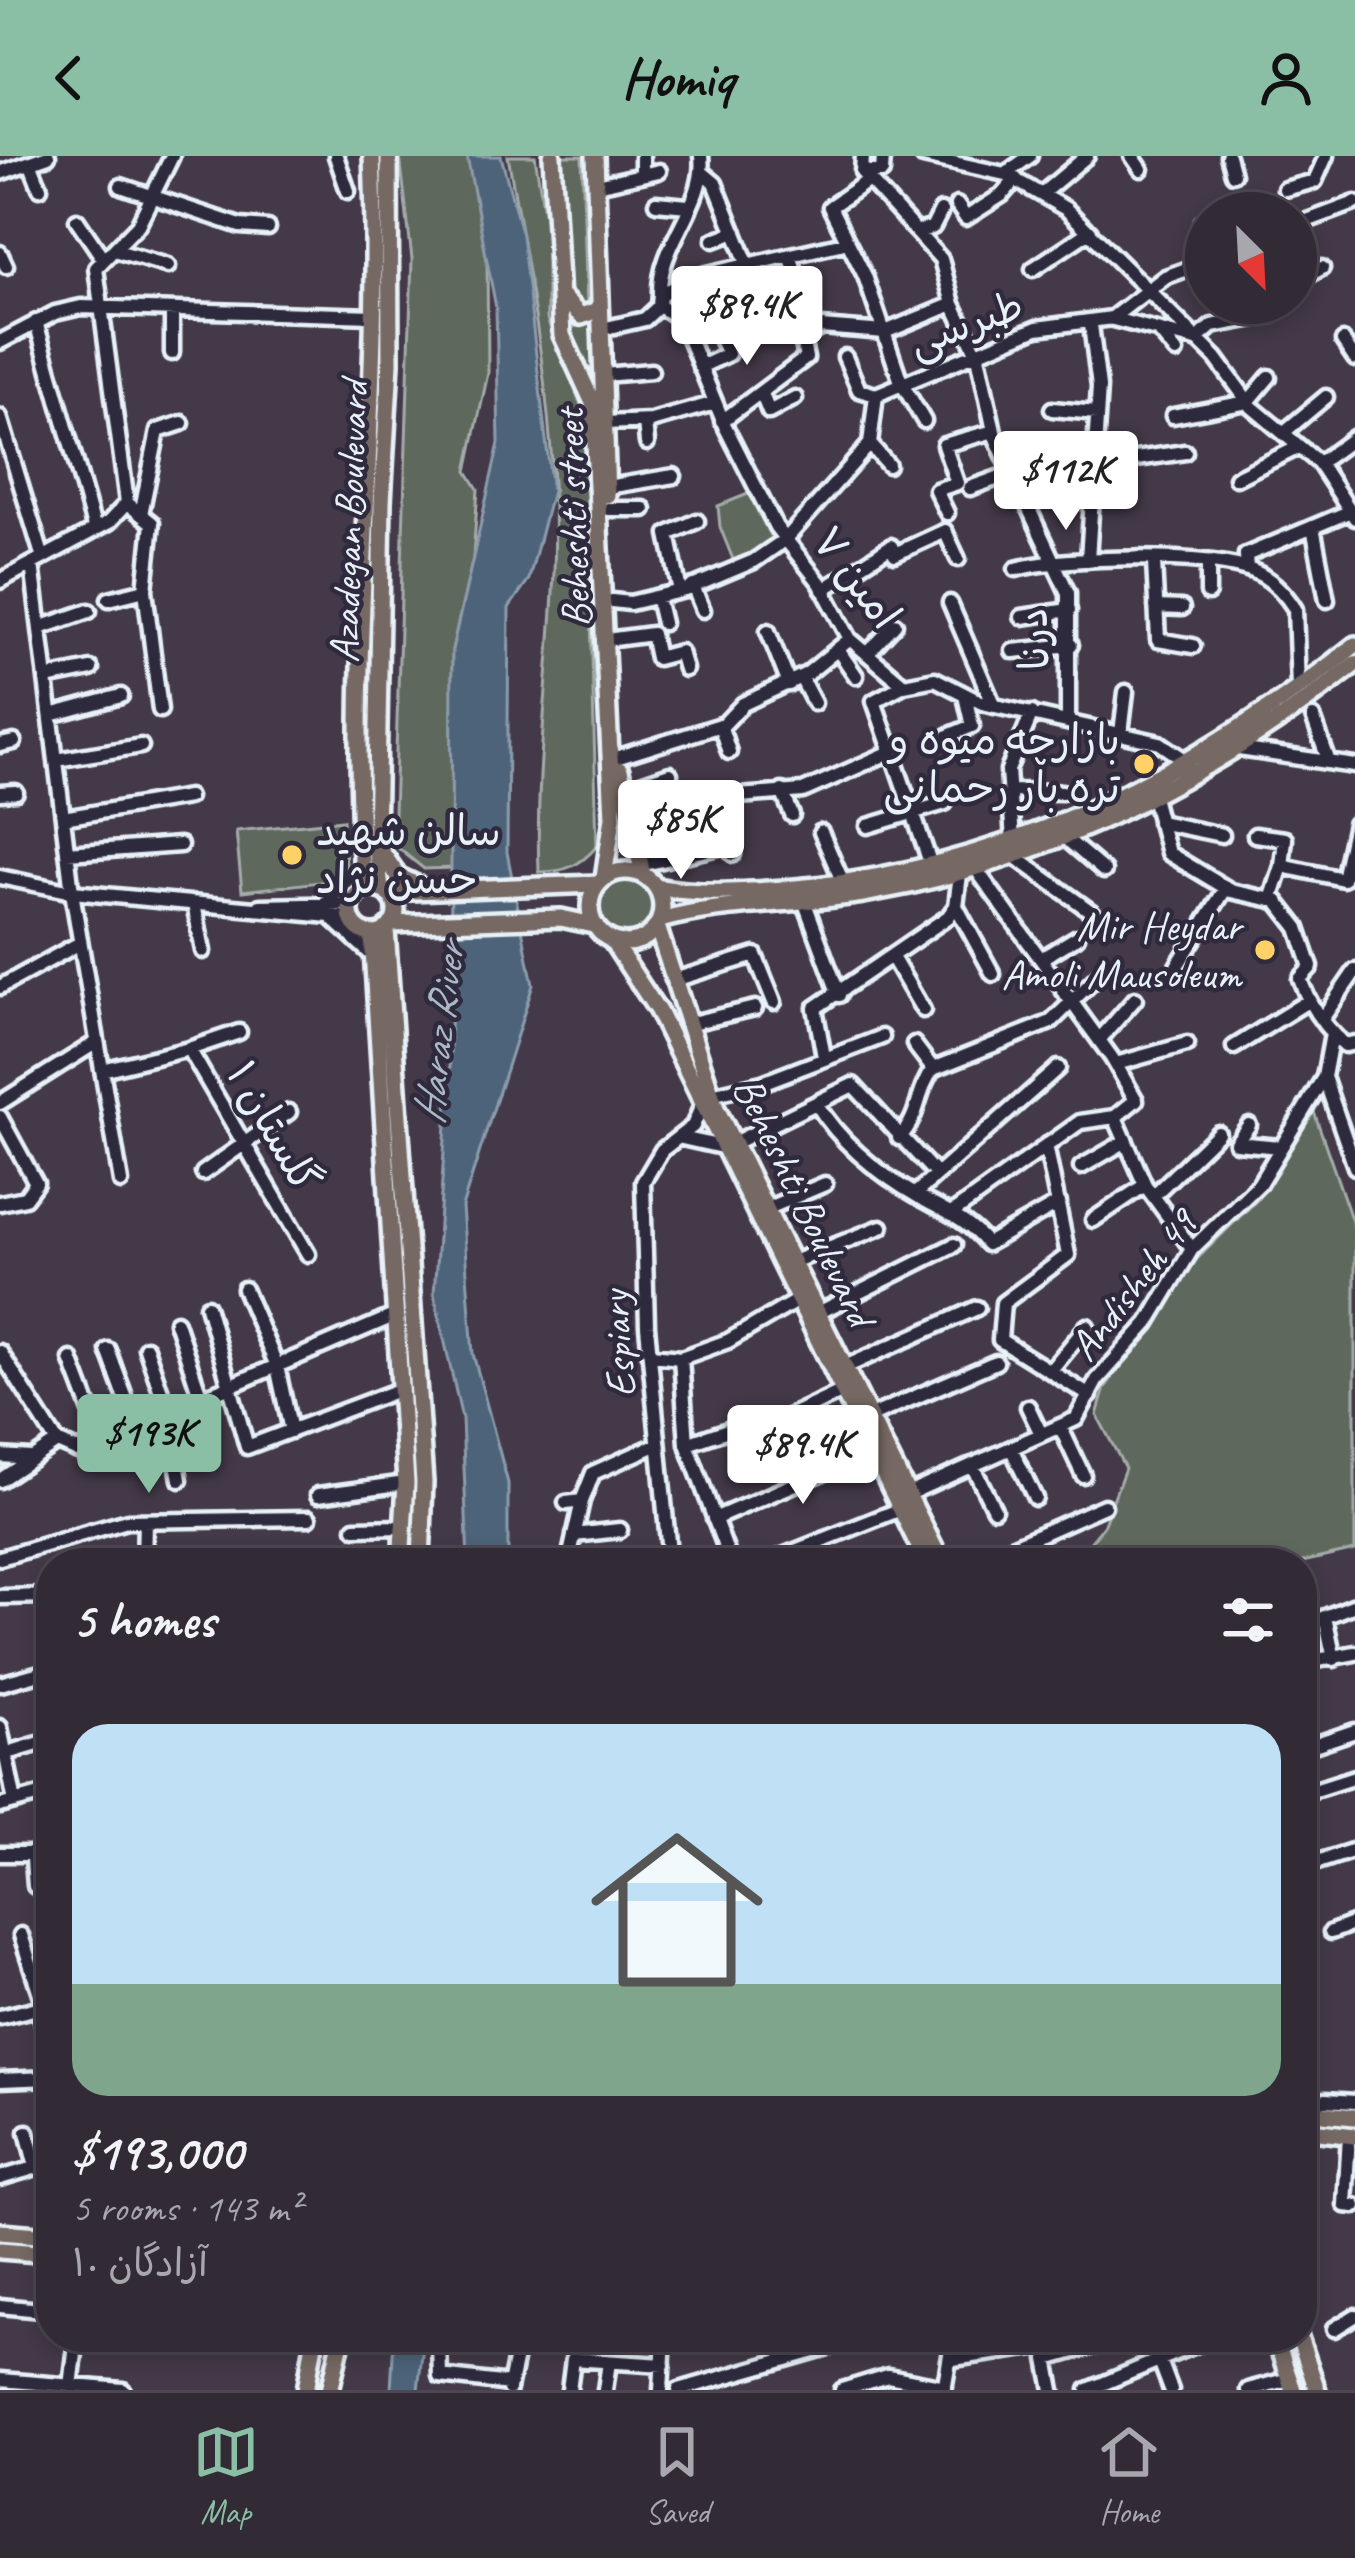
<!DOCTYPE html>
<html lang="en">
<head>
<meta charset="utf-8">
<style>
  body { margin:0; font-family:Caveat,"Playpen Sans Arabic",sans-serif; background:#3a333e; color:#f1f3f6; height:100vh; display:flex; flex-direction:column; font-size:45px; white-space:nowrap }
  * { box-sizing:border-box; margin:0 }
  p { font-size:39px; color:#a8a7ad }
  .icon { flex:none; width:66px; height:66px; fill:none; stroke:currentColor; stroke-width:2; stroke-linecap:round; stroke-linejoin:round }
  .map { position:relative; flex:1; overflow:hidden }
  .sheet { position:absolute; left:36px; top:1392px; width:1281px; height:804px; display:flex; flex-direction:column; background:#322b36; border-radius:48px; box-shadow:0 6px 18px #0003,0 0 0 3px #4d4751 }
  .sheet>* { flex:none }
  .needle { width:78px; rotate:156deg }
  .fabs { position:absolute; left:1185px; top:36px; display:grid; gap:24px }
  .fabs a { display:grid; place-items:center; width:132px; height:132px; border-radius:50%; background:#322b36; box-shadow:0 6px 18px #0003,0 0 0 3px #4d4751; font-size:60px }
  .price { position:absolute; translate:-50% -102px; padding:0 27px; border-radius:12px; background:#fff; color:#222; font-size:39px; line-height:78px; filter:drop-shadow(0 3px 6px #0008) }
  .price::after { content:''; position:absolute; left:50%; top:72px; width:36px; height:27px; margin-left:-18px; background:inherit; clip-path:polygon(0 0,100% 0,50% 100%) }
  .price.selected { background:#8abfa5; color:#111 }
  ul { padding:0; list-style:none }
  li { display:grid; align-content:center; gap:24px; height:636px; padding:0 36px }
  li+li { border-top:3px solid #4d4751 }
  li span { display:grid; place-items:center; height:372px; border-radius:36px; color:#555 }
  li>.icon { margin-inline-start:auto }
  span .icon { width:216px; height:216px; fill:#fffc; stroke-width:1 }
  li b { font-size:51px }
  h2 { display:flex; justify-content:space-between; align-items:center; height:144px; padding:0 36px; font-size:51px }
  header { display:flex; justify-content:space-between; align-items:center; height:156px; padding:0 36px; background:#8abfa5; color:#111; font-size:54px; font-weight:600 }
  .tab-bar { display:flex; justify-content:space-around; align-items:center; height:168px; border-top:3px solid #4d4751; background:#322b36; font-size:33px; color:#a8a7ad }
  .tab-bar a { display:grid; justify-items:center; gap:6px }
  .tab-bar .selected { color:#8abfa5 }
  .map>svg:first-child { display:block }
</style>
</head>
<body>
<header><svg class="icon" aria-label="back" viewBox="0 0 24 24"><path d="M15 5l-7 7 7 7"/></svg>Homiq<svg class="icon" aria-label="person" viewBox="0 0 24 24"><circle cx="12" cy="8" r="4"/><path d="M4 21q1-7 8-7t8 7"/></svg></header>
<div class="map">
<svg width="1355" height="2234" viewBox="0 0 1355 2234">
  <rect width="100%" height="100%" fill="#433948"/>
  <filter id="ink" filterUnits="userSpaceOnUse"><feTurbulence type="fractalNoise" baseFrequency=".00833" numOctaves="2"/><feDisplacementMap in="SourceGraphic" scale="24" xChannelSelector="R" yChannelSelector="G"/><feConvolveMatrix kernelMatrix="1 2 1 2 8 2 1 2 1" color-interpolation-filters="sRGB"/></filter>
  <g filter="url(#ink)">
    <path fill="#5f685c" stroke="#a4acaa" stroke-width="3" d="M400,0H469L487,102L488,217L467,315L478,333L473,402L452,494L454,712L424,713L393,688L412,103Z
      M508,0H535L547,74V163L586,262L597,690C580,710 565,716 539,716C535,616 550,517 554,416C559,276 532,138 508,0Z
      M560,0H582L587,152L575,147L568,132Z
      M596,162L600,271L566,174Z
      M753,336L777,384L734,406L720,371L718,350Z
      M343,664L347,723L242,735L236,675Z
      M589 751a36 36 0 1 1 72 0a36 36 0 1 1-72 0Z
      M1313,953L1355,1074V1394L1298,1407H1073L1103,1371L1125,1312L1097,1259L1105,1232L1197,1103L1257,1044Z"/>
    <path fill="#4e6479" stroke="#8c9cac" stroke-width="3" d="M467,0H501L522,79L552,335L529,423L509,452L507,696L533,829L462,1051L473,1198L508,1327V1407H468L462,1263L434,1138L450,912L452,494L499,287L496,152Z
      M394,2181H424L418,2234H391Z"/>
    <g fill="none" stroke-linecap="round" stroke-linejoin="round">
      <g stroke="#e8f1f8" stroke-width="21">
        <path id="minor" d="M336,0L348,35
          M863,0L862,16L941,103L953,148L978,200L995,280L1068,437V564
          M923,0L1005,18L1066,53L1216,202L1252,251L1319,307L1355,362
          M1132,0L1141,13
          M1228,0L1233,18
          M30,6L40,32
          M862,16H882L883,0
          M0,17L48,0
          M703,17L715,27L747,107
          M642,18V0
          M1005,18L1030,0
          M869,24L830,51L865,120L901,226L924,265
          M597,29L659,15
          M121,30L240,70L268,72
          M1285,33L1315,25L1326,0
          M1044,36L1087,0
          M656,47L688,50
          M957,49L966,62L1002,39L1016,23
          M77,64L104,104
          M1202,67L1206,71
          M1296,69L1355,47
          M918,76L933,71L941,55
          M714,84L735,76
          M114,94L168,110
          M1296,94L1307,120L1322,112
          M0,97L6,110
          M1033,113L1090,75
          M660,138C658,88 707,48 701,0
          M772,141L797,121L790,99
          M659,150L681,163L725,270L776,371L820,427L850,483L904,529L935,523L982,547L1160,587L1185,604
          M1113,163L1196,184L1212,170L1271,159
          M36,166L95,374
          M602,173L645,163L659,150L660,138L703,119L844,87
          M1159,175L1176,196
          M1343,185L1355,203
          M0,186L55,157L81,151L374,160
          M172,197V155
          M845,201L859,234L876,239
          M700,211L728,198L721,183
          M603,219L651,215
          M761,236L769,256L795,242
          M876,239L1037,172L1112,162L1165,121L1206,106
          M1052,253L1097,257
          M1173,260L1248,246L1269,221
          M0,261L43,402
          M722,265L806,202L802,183L821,171L885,176L953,148
          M645,266L647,287
          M605,267L651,265L715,247
          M1283,277L1326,241
          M870,288L888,309
          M1319,307L1355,281
          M1094,309L1185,296
          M1236,322L1299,291
          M1017,327L1047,315
          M607,331L674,320
          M970,332L1012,317
          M127,347L96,112L138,69L172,0
          M127,347L152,367L145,434L160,554
          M608,353H644
          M947,357L936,334L957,327L944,289L994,275
          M141,358L158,275L182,267
          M1313,371L1327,444
          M1088,404L1099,231L1091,169
          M1154,406L1158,484L1193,490
          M32,408L72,736L121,1026
          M1016,413C1064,400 1207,397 1253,415C1271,422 1285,437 1295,453L1298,531
          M1247,413L1246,399L1351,355
          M0,425L109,366L127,347
          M693,430L703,454
          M823,434L891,390L895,398L945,375L958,403
          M680,435L668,378L697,365
          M1208,437V409
          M657,442L663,467
          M109,443L145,434
          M612,445L630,447L685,434L754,405L786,383L870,288L876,239
          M950,447L994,550
          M1156,451L1182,452
          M1022,461L1069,454
          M40,472L89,455
          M768,475L789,528
          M614,483L652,478L657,502L680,496L685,513
          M838,494L856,520
          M1013,495L1071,489
          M868,497L895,468
          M46,522L91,513
          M801,522L814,547
          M904,529L874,545L932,712
          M51,559L121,540
          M1313,561L1329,606
          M720,569L729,596
          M1121,577L1126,536
          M948,580L972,570L965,540
          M0,589L14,586
          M1232,592L1355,610
          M619,601L724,568L743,548L807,518L850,483
          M56,604L141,590
          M623,634L670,618
          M782,635L792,659
          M1011,635L1062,636
          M0,637L16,636
          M1153,641L1168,697L1231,735L1277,745L1298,772L1311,811L1300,823C1309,848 1324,872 1345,889L1355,887
          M63,662L188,641
          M1159,666L1222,679
          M868,670L945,647
          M631,672L701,643L803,635L893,595
          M821,676L843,727
          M1255,679L1285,683L1282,710L1343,723L1355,668
          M1063,680L1104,715
          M1013,684L1008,614L1032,557
          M67,697L180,689
          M1014,700L1093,757
          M640,709L728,689L733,698
          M976,713L1112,902L1136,944L1115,961
          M0,721L72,736L351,762
          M1271,744L1282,710
          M326,747L361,710
          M805,747L839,839
          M194,748L203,795
          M260,750L351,748
          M956,750L993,818
          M333,763L372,799
          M892,801L923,854
          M1041,803L1077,781
          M1177,810L1226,732
          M674,824L755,799L774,846
          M0,831L80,787
          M1322,863L1355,815
          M687,868L755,852
          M1099,884L1135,843
          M914,888L933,913
          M1234,891L1308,845
          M189,893L239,876
          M824,901L815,852L948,761L956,750L960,718
          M1116,908L1187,888
          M102,914L189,893L308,1098
          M1324,921L1355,1011
          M711,939L762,927L882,881
          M0,947L97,886
          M816,947C841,988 877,1017 919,1041C945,1056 968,1064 987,1088L1059,1047
          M0,961L36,1027L25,1042L0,1047
          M1115,961L1145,1029L1192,1093
          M1249,969L1236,987L1280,991
          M682,982L722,991
          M899,982C921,960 916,935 933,913L1051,866L1100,818
          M734,987L853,929L935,1017
          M1046,989L1068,1099L1003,1147L1000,1184L1090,1240
          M1081,1011L1126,985
          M203,1017L289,956
          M915,1038L1058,912
          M1153,1040L1218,977
          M766,1053L825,1028
          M951,1058L1080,966L1115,961
          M1093,1064L1145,1029
          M793,1106L881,1071
          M244,1133L277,1210L291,1275
          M207,1150L247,1291L401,1233
          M818,1157L954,1089
          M176,1166L201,1242
          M146,1192L168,1256L180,1324
          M108,1194L136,1270
          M0,1196L57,1286L78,1295L396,1159
          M651,1199L681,1202L687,1288L731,1407
          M681,1202L728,1185L798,1144
          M71,1203L102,1285
          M845,1211L977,1152
          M1050,1215L1087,1170
          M1028,1251L1041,1278
          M869,1261L996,1206
          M1060,1270L1083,1319
          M687,1288L748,1267L760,1274L843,1235
          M1011,1292L1035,1342
          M0,1300L31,1302
          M972,1309L994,1353
          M0,1324L57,1286
          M908,1338L1076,1263L1097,1224L1148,1167L1192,1093L1259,1028L1324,921L1332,878
          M318,1339L406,1327
          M566,1347L582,1345L593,1317L658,1288
          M714,1363L872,1295
          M355,1372L404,1371
          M574,1379L620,1374
          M0,1402L127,1365L309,1362
          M144,1407L145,1365
          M307,1407L308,1399
          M568,1407L582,1345
          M670,1407L647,1170L643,1026L662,994L693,970L702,949
          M765,1407L901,1353
          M975,1407L1104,1350
          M0,1441L51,1440
          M1325,1461L1334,1503
          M1302,1470L1355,1449
          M1302,1507L1355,1497
          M0,1528L51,1514
          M0,1571L15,1646
          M1302,1593L1355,1575
          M1,1599L51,1584
          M1302,1638L1355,1621
          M0,1650L51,1636
          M0,1698H51
          M33,1702L35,1730
          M1302,1711L1355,1694
          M1331,1776L1355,1767
          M21,1779L44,1850
          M39,1851L51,1901
          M0,1861L50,1849
          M0,1924L51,1922
          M1302,1954L1325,1944L1355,1946
          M27,1976L36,2011
          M1349,1979L1345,2049L1355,2050
          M0,2022L51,2007
          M0,2150L51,2155
          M1334,2173L1355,2160
          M439,2187L440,2220L510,2228
          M1159,2202L1171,2234
          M953,2203L1034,2191
          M0,2224L123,2234
          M71,2230L77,2181
          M509,2233L520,2181
          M569,2234L573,2203L663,2209
          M605,2234L609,2206
          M661,2234L664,2181
          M679,2234L863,2181
          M842,2234L888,2220L945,2231
          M944,2234L953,2181
          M1053,2234L1047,2203L1124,2181
          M1088,2234L1197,2188L1230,2181
          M1248,2234L1289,2223"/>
      </g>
      <g stroke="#e8f1f8" stroke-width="24">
        <path id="major" d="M552,0L562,179L593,247L613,661L604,722
          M595,0L607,339
          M564,143L581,160L600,153
          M620,614L643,719
          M381,695L398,720L419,730
          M590 751a36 36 0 1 1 72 0a36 36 0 1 1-72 0Z
          M656,731C699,739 740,736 784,733C996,717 1190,621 1355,489
          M350 755a23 23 0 1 1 46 0a23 23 0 1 1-46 0Z
          M364,734C346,490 383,244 372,0
          M381,734L376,685L382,346L390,207L389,0
          M386,736L597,728
          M660,764C727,745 800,750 869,737C1047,706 1214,620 1355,508
          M391,768L561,762L593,769
          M657,770L716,952L942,1407
          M386,773L424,1326L421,1407
          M372,778L406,1327L401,1407
          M612,785L658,855L927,1407
          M1302,1956L1355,1961
          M1302,1974L1355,1980
          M0,2076L51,2080
          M0,2094L51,2098
          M1275,2181L1293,2234
          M1299,2181L1317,2234
          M306,2234L315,2181
          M330,2234L342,2181"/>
      </g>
      <use href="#minor" stroke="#2f2a3d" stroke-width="12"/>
      <use href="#major" stroke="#766964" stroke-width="15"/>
    </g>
  </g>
  <g fill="#ffd166" stroke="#2f2a3d" stroke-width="4.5">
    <circle cx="1144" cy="608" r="12"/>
    <circle cx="292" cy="699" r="12"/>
    <circle cx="1265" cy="794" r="12"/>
  </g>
  <g text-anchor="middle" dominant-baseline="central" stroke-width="9" stroke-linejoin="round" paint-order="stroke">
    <g font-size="42" fill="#e8f1f8" stroke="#2f2a3d">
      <text transform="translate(966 168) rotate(-20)">طبرسی</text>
      <text transform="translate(573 362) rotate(-92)">Beheshti street</text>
      <text transform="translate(349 366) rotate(-88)">Azadegan Boulevard</text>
      <text transform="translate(856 422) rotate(53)">امین ۷</text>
      <text transform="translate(1034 483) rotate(-93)">درنا</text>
      <text transform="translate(273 971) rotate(60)">گلستان ۱</text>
      <text transform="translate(804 1045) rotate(64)">Beheshti Boulevard</text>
      <text transform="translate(1133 1129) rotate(-52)">Andisheh 49</text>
      <text transform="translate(618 1188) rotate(-94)">Espiary</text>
    </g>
    <g font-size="42" fill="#e8f1f8" stroke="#2f2a3d" text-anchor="end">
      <text x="1120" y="584">بازارچه میوه و<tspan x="1120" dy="48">تره بار رحمانی</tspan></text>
      <text x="316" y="675" text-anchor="start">سالن شهید<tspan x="316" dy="48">حسن نژاد</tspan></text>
      <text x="1241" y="770">Mir Heydar<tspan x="1241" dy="48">Amoli Mausoleum</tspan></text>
    </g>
    <g font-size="45" font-style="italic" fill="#aab9c5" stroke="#2f2a3d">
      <text transform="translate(439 878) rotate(-83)">Haraz River</text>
    </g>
  </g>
</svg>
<div class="fabs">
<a><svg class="needle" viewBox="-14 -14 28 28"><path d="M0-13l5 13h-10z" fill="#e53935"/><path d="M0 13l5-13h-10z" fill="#a8a7ad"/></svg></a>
</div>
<b class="price" style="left:747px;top:212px">$89.4K</b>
<b class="price" style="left:1066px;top:377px">$112K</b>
<b class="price" style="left:681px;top:726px">$85K</b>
<b class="price selected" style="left:149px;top:1340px">$193K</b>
<b class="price" style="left:803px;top:1351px">$89.4K</b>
<section class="sheet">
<h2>5 homes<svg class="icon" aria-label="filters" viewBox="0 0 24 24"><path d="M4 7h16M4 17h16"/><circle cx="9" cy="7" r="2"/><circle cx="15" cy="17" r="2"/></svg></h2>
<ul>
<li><span style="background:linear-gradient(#bfe0f5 70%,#7fa58c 0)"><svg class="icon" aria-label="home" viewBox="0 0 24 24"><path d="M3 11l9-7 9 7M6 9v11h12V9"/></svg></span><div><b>$193,000</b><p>5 rooms · 143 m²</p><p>آزادگان ۱۰</p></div></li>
</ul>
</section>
</div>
<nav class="tab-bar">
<a class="selected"><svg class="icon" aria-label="map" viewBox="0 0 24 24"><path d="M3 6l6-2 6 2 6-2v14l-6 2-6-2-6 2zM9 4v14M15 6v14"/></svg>Map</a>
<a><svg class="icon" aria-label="saved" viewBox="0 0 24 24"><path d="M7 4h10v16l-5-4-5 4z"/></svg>Saved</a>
<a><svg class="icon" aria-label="home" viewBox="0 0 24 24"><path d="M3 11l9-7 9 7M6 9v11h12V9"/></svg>Home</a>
</nav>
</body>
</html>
